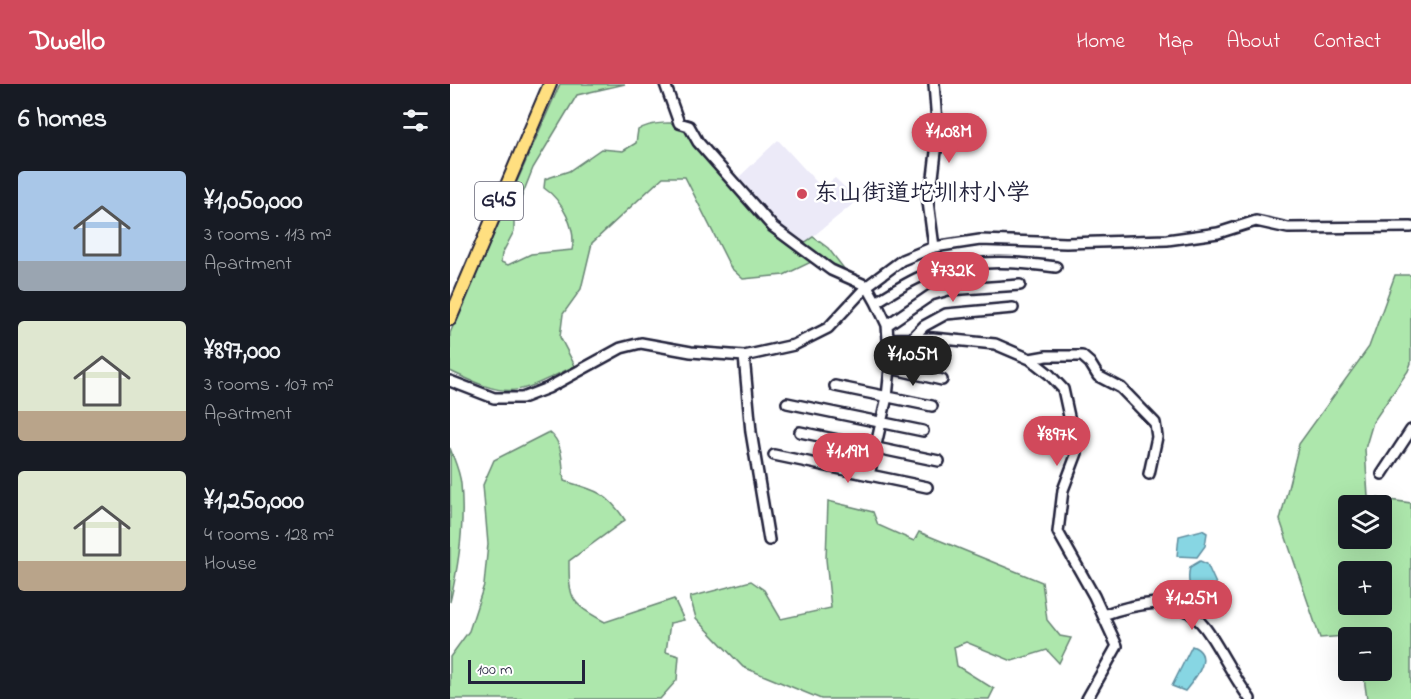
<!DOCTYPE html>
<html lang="en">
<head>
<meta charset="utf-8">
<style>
  body { margin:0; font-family:"Indie Flower","LXGW WenKai TC",sans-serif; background:#242831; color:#f1f3f6; height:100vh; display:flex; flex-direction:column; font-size:22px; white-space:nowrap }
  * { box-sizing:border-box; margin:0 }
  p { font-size:20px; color:#9ea1a6 }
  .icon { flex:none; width:33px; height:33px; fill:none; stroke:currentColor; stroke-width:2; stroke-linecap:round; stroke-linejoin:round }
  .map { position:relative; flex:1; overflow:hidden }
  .drawer { display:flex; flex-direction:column; background:#171b24; width:450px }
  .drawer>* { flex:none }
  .buttons { position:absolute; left:888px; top:411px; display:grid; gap:12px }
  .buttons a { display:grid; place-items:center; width:54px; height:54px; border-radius:6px; background:#171b24; box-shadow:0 6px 24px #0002; font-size:30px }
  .scale { position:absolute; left:18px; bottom:15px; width:117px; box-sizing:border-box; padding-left:6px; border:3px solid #22223b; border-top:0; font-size:16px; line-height:21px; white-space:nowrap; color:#22223b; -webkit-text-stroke:4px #fff; paint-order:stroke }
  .price { position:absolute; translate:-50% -51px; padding:0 14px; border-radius:21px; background:#d1495b; color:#fff; font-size:20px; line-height:39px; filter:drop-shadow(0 2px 3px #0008) }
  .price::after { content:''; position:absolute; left:50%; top:36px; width:18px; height:14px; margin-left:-9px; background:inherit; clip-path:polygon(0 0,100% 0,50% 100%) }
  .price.current { background:#222; color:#fff }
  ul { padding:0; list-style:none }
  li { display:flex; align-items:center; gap:18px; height:150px; padding:0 18px }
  li span { display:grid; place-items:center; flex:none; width:168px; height:120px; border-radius:6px; color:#555 }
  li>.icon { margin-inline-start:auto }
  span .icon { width:72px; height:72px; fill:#fffc; stroke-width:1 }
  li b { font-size:26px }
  h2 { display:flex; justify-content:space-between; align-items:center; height:72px; padding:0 18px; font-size:26px }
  header { display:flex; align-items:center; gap:36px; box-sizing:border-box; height:84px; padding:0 30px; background:#d1495b; color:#fff }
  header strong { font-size:28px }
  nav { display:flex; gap:33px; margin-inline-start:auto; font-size:21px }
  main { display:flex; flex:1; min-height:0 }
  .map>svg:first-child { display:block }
</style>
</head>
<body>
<header>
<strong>Dwello</strong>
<nav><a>Home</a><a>Map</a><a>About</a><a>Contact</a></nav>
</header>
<main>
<section class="drawer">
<h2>6 homes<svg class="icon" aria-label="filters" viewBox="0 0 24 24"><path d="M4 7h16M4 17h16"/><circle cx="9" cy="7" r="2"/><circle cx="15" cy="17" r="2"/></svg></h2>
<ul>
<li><span style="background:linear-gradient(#a9c7e8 75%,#9aa5b1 0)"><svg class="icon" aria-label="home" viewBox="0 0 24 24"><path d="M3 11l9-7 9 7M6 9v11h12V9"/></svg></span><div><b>¥1,050,000</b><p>3 rooms · 113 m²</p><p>Apartment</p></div></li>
<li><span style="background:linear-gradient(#dfe7d0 75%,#b9a48a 0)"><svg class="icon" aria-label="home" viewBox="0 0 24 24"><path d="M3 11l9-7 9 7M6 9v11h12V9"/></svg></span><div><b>¥897,000</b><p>3 rooms · 107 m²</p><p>Apartment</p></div></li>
<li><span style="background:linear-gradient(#dfe7d0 75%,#b9a48a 0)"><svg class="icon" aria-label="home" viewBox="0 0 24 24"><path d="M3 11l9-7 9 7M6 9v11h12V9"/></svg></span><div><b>¥1,250,000</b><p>4 rooms · 128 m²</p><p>House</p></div></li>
</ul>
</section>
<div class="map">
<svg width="961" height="615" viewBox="0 0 961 615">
  <rect width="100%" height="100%" fill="#fff"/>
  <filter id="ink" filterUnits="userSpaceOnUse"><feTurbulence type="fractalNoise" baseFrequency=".0167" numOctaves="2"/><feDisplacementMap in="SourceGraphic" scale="12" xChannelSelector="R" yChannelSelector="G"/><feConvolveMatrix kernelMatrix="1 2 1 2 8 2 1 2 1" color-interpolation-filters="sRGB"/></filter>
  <g filter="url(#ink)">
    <path fill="#eceaf8" d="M328,56L372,104L385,94L408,116L356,158L331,143L288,94Z"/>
    <path fill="#ade7ac" stroke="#688474" stroke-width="1.5" fill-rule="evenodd" d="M110,0H175L127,11L83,84L64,132V147L52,170L51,178L58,181L81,170L122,166C127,145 112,116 94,104L95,95L119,87L151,65L173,67L186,59L188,46C200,38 225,37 239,42L309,129L351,161L363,153L378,164L399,191L363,177L334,191L293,195L281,184L235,93H213L142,159L131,205L113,230L110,253L125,282C65,310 63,317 0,287V249Z
      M945,191H961V279L958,287L923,338L915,365L918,413L961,419V615H917L913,587L932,586V554L909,553L908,551L870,554L830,436L849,360L919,263ZM898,422H932V454H898ZM898,488H932V520H898Z
      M99,348C114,359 112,381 114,397C145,406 157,408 175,436L119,477C119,517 121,519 155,538L224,515L234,536L220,539L216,568L229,572L227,596L210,615H0V573L19,547L34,501L38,460L33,401L44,376Z
      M0,364C4,375 10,388 11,400C15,440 9,480 0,518Z
      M378,417L423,428L428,441L464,457L469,448L592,498L597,536L610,552L621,554L609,579L597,566L562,577L516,558L504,563L507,582L544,605L539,615H371L293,583L246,534L240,513L301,497L314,506L331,535L381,524L376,475Z"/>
    <path fill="#87d6e3" stroke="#5f8ea0" stroke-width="1.5" d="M752,446L757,449L755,462L747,473L727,472L729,452Z
      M750,477L757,480L767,502L764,509L747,516C739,505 737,496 740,483Z
      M742,562C766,571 744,596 735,607L722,602Z"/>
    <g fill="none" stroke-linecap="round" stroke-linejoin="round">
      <g stroke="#22223b" stroke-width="14">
        <path id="minor" d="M215,0L229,39L239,42L248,58L323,143L381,186L417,202L426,218L437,241L440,284L437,313L419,391
          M484,163L477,110L483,93L488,51L484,0
          M426,218C443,208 461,195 480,189C519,175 565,177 606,183
          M437,241L481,211L498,206L570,201
          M439,255L483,254L545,260L580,275L599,290L613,305L627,369L613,406L608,448L644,512L667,562L637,615
          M461,255L474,242L496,230L563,224
          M294,272L301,348L319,456
          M580,275L597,272H632L640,279L648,292L671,304L705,339L707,353L699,390
          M440,284L492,296
          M0,297L44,314H72L98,304L171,264L191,259L241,268L294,272L344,261L378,244L417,202L452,176L484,163L530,156L616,159L717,156L768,149L806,137L838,144L961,143
          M385,302L482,322
          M337,319L473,347
          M350,348L489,377
          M324,371L477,403
          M932,390L961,346
          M653,531C756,495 751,548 800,615"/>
      </g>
      <g stroke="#22223b" stroke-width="16">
        <path id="highway" d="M0,235L100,0"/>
      </g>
      <use href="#minor" stroke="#fff" stroke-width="9"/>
      <use href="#highway" stroke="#ffdf80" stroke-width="12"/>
    </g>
  </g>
  <circle fill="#d1495b" stroke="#fff" stroke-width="2" cx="352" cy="110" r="6"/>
  <g text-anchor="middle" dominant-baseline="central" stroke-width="5" stroke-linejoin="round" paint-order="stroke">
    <rect fill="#fff" stroke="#646476" stroke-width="1.5" x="25" y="98" width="48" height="38" rx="4.5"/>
    <g font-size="22" font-weight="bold" fill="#22223b">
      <text x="49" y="117">G45</text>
    </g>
    <g font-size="24" fill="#22223b" stroke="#fff" text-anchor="start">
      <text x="364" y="110">东山街道坨圳村小学</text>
    </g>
  </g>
</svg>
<div class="buttons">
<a><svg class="icon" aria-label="layers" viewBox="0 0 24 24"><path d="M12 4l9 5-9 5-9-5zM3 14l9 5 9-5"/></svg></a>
<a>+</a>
<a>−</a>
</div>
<div class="scale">100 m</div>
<b class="price" style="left:499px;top:80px">¥1.08M</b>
<b class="price" style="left:503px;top:219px">¥732K</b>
<b class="price current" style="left:463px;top:303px">¥1.05M</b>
<b class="price" style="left:607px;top:383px">¥897K</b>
<b class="price" style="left:398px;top:400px">¥1.19M</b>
<b class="price" style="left:742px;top:547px">¥1.25M</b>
</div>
</main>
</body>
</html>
